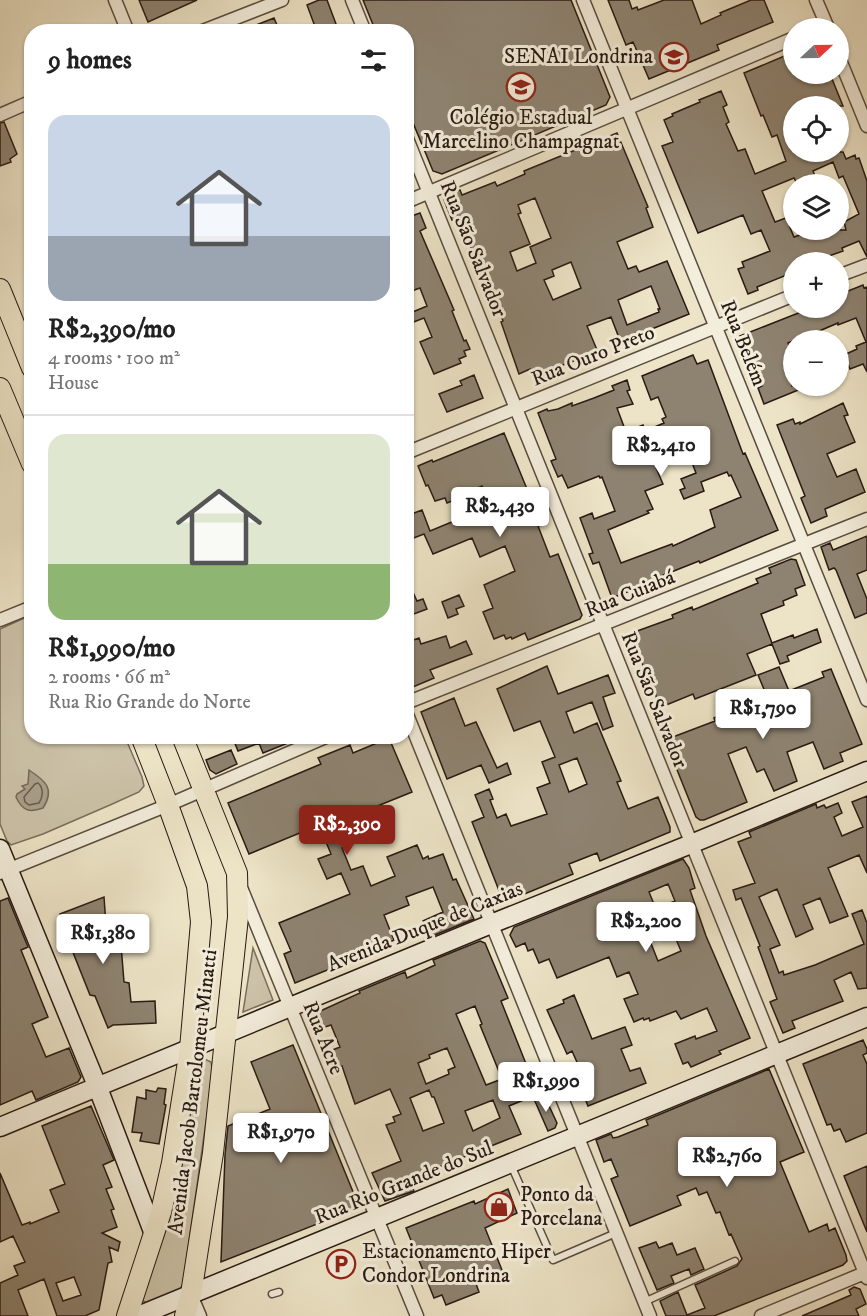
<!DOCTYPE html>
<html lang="en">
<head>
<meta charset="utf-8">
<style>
  body { margin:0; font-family:"IM FELL DW Pica",serif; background:#f2f2f2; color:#222; height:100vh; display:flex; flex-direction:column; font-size:22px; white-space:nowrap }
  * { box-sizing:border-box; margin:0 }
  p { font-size:20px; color:#767676 }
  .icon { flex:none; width:33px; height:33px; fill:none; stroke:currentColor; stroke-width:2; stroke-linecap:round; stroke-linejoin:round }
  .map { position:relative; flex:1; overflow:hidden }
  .sheet { position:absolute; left:24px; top:24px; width:390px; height:720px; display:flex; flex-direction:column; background:#fff; border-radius:24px; box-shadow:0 2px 4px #0004 }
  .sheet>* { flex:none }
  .needle { width:39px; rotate:68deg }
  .controls { position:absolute; left:783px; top:18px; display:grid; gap:12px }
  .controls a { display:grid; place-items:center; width:66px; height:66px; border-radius:50%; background:#fff; box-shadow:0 2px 4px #0004; font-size:30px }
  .price { position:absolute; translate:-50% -51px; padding:0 14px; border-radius:6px; background:#fff; color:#222; font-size:20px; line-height:39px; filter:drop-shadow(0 2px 3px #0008) }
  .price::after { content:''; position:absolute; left:50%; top:36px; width:18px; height:14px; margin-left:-9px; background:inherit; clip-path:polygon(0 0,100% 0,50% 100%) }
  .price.selected { background:#8f2418; color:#fff }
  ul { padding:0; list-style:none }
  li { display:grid; align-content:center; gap:12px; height:318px; padding:0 24px }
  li+li { border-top:2px solid #e0e0e0 }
  li span { display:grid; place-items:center; height:186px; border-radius:18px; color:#555 }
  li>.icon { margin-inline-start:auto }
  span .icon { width:108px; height:108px; fill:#fffc; stroke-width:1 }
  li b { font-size:26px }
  h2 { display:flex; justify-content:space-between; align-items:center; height:72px; padding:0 24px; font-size:26px }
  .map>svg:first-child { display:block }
</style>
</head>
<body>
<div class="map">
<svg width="867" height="1316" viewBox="0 0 867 1316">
  <rect width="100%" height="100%" fill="#ede4c7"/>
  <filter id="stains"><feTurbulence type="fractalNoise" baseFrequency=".00333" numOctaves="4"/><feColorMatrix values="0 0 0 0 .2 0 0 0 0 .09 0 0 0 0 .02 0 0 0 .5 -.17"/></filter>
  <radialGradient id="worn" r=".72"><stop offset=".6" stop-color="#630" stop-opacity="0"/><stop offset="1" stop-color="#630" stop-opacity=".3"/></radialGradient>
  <path fill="#ccc2a8" stroke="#7a6e5e" stroke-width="1.5" d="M31,615L32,736L125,737L142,777L144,786L139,792L110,805L43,834L11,845L7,841L0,824V629Z
    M253,948L273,1000L243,1012Z
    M200,1057L211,1062L213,1072L183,1284L180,1289L148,1304L140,1299L197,1059Z"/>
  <path fill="#aa9f8a" stroke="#766a5a" stroke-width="1.5" d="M29,770C44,780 56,788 43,808C32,812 23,813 16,797L17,794L25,789L22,786L28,784Z"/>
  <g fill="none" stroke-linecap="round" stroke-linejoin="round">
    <path stroke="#695c4e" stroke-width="1.5" d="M38,783C44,788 43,797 39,803L29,805L25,802L24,797L35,784Z"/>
  </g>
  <path fill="#8e8371" stroke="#281a13" stroke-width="1.5" fill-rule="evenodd" d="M139,0H197L148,22Z
    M319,0H327L339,32H317L307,5Z
    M363,0H571L610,97L606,105L442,174L433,171L406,106V32H376Z
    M608,0H629L632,9L637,7L638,10L664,0H692L701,24L721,15L720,13L751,0H764L773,22L717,45L719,50L649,79L633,42L626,45Z
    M274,18L280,32H241V31Z
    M794,52V74H830L843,106H794V152H843L846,159L855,155L856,159L859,158L867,181V257L859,241L842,248L843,251L812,262H794V272L757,287L758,290L748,294L738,269L744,267L742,262L770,251L761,230L751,234L743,215L698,233L662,146L673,142L664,120L673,116L672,114L700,102L699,100L721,91L727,105L723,107L729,122L726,124L738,151L745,149L755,174L786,161L777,135L772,137L763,115L761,116L744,73ZM833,162L839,178L843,176L859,214L844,222L846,230H814L794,237L786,218L775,222L762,191L794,178L797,184H809L817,181L813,171Z
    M4,122L17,154L10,159L11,162L0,166V123Z
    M617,133L648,207L646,208L653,227L617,242L628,269L636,266L639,272L667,261L689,314L632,337L633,339L621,343L611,317L587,326L600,357L590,361L587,356L552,369L555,376L536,384L530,369L519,374L501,322L503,321L477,257L475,258L459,218L452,220L444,200L446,195L460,190L462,195L495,182L497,186L525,174L524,171ZM535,198L551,238L530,247L536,263L517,271L510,252L530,244L518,214L521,213L518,205ZM571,262L581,288L553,300L544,280L554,276L552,270ZM651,286L660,309H658L659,312L627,325L618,300Z
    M420,213L426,228L420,231L454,310L452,311L464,341L466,340L470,349L464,351L466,356L459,359L461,363L434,374L420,342L432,337L424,318L411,323L408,314L427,306L420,288L406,293V218Z
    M863,285L864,288L867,287V372L863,364L850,369L844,355L857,349L856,346L866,342L856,318L838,325V323L817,332L818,334L807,339L806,336L788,343L794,357L792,386H808L764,404L758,388L762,386L740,336L811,308H838V295Z
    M693,355L697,364L708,360L743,454L745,453L778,530L700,563L699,561L631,588L632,590L612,598L599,562L593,564L589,554L593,553L580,518L592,513L594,519L615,511L602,477L600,478L599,476L568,488L562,475L558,477L551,461L556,459L538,413L547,409L548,411L558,409L572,403V406L594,398L614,390L612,386L627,380L630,390L627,391L633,404L617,408L626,432L643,425L645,431L664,423L662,419L666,417L658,397L651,400L642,376ZM687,450L696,473L681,479L685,488L680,490L684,499L704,491L701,482L727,472L729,476L731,475L741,497L710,510L715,527L673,546L672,544L621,563L608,530L649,513L647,511L653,509L645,491L663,484L654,463Z
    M474,375L483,398L447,412L439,394L462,385L460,381Z
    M843,403L848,415L844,416L855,442L827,454L837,477L856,469L865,492L825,509L827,516L811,523L801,498L805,496L777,425L793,419L795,424L800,422V424Z
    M504,433L527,489L524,490L541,525L538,526L550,557L558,554L582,615L580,619L528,640L525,633L512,639L511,637L506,639L504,635L494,639L483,612L493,608L484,585L515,571L505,546L480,557L472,538L433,554L424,534L406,541V516L422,510L430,531L459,519L452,501L447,503L445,498L435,501L428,485L426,486L418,466L432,460L433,462ZM482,486L492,509L473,517L464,494Z
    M867,536V570L857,574L867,599V613L855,618L836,570L834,568L829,570L821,547L830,543L833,550Z
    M791,559L796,560L805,585L795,589L797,595L783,601L784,605L761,614L772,643L793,635L794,638L817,629L821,642L787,656L789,661L780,664L772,644L747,654L756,675L695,699L693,694L659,708L655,692L629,634L673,618L672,615L692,607L693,610L758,583L756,579L771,573L769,568Z
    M406,577L417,601L423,599L427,609L406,617Z
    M459,595L464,606L456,609L458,614L448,618L442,602Z
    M446,636L450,648L466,641L472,654L430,670L434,678L413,687L406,684V650L411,648L408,642L419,638L421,644Z
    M547,666L558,694L608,675L615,693L603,697L613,726L603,730L592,702L566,712L574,733L597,723L621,781L617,782L628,809L658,797L670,827V832L600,861L597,853L569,864L573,874L522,895L519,886L500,893L472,822L484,817L475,795L489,789L493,799L490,800L497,818L506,814L511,826L547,814L537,788L550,783L542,762L555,757L540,721L514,731L497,689ZM577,758L587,784L569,792L559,765Z
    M779,667L789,691L824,677L822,672L831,669L862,744L840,753L843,761L824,769L813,742L787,752L797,781L774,791L764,769L757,772L746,747L728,754L747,802L704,820H700L696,817L665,740L715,721L714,718L766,694L758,675Z
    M454,698L465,726L476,722L497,768L507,763L511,774L489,783L481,765L447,779L421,712Z
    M232,736H303V737L263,753L259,743L238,751Z
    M389,738L412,792L370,809L379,833L342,848L351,870L363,866L371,886L395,876L387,857L417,845L423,859L428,856L429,859L443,854L453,880L456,879L474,919L430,937L423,921L443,912L433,887L406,897L409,905L384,915L394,940L344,962L345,963L295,983L284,954L291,951L279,923L350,894L341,873L327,879L318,859L331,854L319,825L249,854L228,803L321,764L318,758L350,745L353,753Z
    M231,750L237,764L216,774L210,770L206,760Z
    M867,796V873L859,855L828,868L848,916L830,923L820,898L803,905L813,929L796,937L777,889L759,897L780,945L770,949L779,973L783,971L784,975L815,965L864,944L852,914L862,910L867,923V988L858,989L851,972L834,980L843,1001L792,1021L795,1028L783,1033L770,1002L777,999L758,947L760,946L741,898L736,900L733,890L755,883L738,842L751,837L749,832L816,804L817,808L824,805L826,808L838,803L842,813L834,817L842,836L863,827L852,802Z
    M683,859L689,868L695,888L690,890L706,936L750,1038L719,1051L721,1054L691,1067L688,1062L683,1064L675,1044L695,1036L696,1039L717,1031L707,1008L681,1019L676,1011L650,1021L649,1018L644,1020L643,1018L634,1022L624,999L638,994L629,972L617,977L609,957L557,978L549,959L539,963L533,949L528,951L525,943L516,947L510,935L514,927ZM668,884L675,901L656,909L649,892ZM673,932L681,951L658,961L650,941Z
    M104,897L106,925L114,933L121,945L124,982L129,983L131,1002L155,1001L156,1023L113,1025L108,1028L95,996L90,995L72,950L67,952L62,942L67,941L60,924L62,919L60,914Z
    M8,898L28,947L21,950L48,1017L32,1024L46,1057L69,1048L81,1077L78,1082L36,1100L32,1091L0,1105V901Z
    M480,941L485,943L508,998L501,1001L538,1094L509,1106L521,1134L409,1179L414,1191L385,1201L372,1173L401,1161L386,1125L395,1122L393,1117L401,1114L390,1089L355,1104L342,1066L332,1070L325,1053L340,1047L331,1025L322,1028L316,1013L360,993L359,991L405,972L407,978L435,965L433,960ZM475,1006L482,1024L480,1025L502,1079L486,1085L456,1014ZM447,1048L455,1067L448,1070L449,1074L426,1084L418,1063L430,1058L429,1055ZM429,1090L432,1097H434L444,1123L423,1131L410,1098ZM493,1100L500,1118L473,1131L465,1111Z
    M574,995L592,1039L625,1027L632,1045L621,1049L630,1071L640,1068L646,1083L588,1106L574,1071L580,1069L572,1051L567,1054L547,1010L564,1003L563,1000Z
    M863,1040L867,1049V1053L863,1055L867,1064V1133L846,1142L840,1129L834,1131L831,1124L827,1125L803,1064Z
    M293,1045L358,1204L355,1209L221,1262L225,1155L228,1126L270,1109L251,1062Z
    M769,1069L804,1152L780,1162L809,1232L827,1224L829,1231L835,1228L846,1255L847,1261L843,1265L714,1316H666L660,1301L678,1292L687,1315L705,1308L695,1285L737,1266L742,1259L731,1234L729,1235L720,1212L716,1213L707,1192L699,1195L696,1188L677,1196L681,1205L630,1226L611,1179L618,1176L611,1159L604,1162L596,1140L611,1134L613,1138L618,1137L648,1125L646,1120Z
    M158,1088L166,1089L164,1104L166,1105L159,1144L140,1141L142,1133L132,1132L137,1097L146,1099V1090L156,1092Z
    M544,1095L557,1123L555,1128L548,1131L534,1099Z
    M91,1106L114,1160L103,1165L112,1187L106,1189L114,1209L111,1210L117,1227L102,1233L120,1242L118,1251L109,1247L112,1262L108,1263L99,1310L85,1316H57L44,1279L18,1290L28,1316H0V1283L18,1275L14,1266L25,1262L13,1236L0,1242V1173L22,1225L30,1222V1224L59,1212L50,1190L65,1184L42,1126ZM74,1277L81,1295L63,1301L56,1283Z
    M867,1166V1232L844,1176Z
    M508,1189L517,1213L485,1228L502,1270L475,1281L479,1292L446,1305L442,1295L434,1298L406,1228L474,1201L475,1204Z
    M656,1242L659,1248L672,1243L677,1255L695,1248L704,1269L691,1275L689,1269L671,1276L674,1283L657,1290L639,1248Z
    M854,1287L860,1289L866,1304L856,1309L859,1316H802L851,1295L849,1290Z"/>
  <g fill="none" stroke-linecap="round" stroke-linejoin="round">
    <g stroke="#594c40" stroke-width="9">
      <path id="lane" d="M511,1165L553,1260L616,1233
        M272,1294L279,1292
        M644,1302L735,1261"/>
    </g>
    <g stroke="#594c40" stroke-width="15">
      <path id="street" d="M115,0L128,32
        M352,0L365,32
        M583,0L867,700
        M816,0L828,28
        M200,32L282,0
        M838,55L867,126
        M0,115L32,101
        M406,136L867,1278
        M406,202L794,38
        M838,276L867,265
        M406,453L794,295
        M0,620L32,607
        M406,703L867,519
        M406,712L650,1316
        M0,873L168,805L328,736
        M242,890L417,1316
        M191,1295L200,1316
        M761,1316L867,1272"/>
    </g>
    <g stroke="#281a13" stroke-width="21">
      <path id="secondary" d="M0,849L98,1088L154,1234
        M0,1127L491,924L691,844L867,771
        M138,1316L867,1017"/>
    </g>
    <g stroke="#281a13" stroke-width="22">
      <path id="primary" d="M0,289L32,368
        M0,388L32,464
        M182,736L237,873L238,917L213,1153L191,1294L185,1316
        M127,1316L161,1212L172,1163L190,1049L201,922L197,886L168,805L141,736"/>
    </g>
    <use href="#lane" stroke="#f3eddb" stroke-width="6"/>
    <use href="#street" stroke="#f3eddb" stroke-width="12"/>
    <use href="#secondary" stroke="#f3eddb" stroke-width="18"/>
    <use href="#primary" stroke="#ede4c7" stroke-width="20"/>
  </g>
  <defs>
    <g id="university-ring" transform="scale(1.5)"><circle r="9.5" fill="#f3eddb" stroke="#8f2418" stroke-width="1.5"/><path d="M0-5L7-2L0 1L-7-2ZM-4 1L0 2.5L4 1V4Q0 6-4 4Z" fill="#8f2418"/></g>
    <g id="school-ring" transform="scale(1.5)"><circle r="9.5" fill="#f3eddb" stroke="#8f2418" stroke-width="1.5"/><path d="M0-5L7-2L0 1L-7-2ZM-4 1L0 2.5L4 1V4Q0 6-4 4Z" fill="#8f2418"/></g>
    <g id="shop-ring" transform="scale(1.5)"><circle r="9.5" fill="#f3eddb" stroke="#8f2418" stroke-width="1.5"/><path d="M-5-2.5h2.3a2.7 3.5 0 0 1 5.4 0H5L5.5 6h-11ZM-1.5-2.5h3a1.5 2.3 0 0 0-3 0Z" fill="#8f2418"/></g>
    <g id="parking-ring" transform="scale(1.5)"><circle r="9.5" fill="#f3eddb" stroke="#8f2418" stroke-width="1.5"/><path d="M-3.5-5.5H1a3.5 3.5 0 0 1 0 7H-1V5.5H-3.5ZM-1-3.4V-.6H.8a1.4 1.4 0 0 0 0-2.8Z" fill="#8f2418"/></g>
  </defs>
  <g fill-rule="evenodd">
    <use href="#university-ring" x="674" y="57"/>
    <use href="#school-ring" x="521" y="87"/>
    <use href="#shop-ring" x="499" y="1207"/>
    <use href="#parking-ring" x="341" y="1264"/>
  </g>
  <g text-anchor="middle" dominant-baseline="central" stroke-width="6" stroke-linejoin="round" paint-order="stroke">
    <g font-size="21" fill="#281a13" stroke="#f3eddb" text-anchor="start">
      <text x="653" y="57" text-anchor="end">SENAI Londrina</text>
      <text x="521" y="118" text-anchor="middle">Colégio Estadual<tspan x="521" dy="24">Marcelino Champagnat</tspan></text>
      <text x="520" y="1195">Ponto da<tspan x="520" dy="24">Porcelana</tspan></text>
      <text x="362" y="1252">Estacionamento Hiper<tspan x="362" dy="24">Condor Londrina</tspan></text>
    </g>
    <g font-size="21" fill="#281a13" stroke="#f3eddb">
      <text transform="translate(473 249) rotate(68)">Rua São Salvador</text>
      <text transform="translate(743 343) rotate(68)">Rua Belém</text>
      <text transform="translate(593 356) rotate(-22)">Rua Ouro Preto</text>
      <text transform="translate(630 594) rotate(-22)">Rua Cuiabá</text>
      <text transform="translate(654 700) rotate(68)">Rua São Salvador</text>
      <text transform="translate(425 927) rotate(-22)">Avenida Duque de Caxias</text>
      <text transform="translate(323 1038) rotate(68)">Rua Acre</text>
      <text transform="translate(193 1092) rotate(-83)">Avenida Jacob Bartolomeu Minatti</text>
      <text transform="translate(404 1183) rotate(-22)">Rua Rio Grande do Sul</text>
    </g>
  </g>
  <rect width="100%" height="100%" filter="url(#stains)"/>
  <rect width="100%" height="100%" fill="url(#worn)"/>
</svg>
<div class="controls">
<a><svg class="needle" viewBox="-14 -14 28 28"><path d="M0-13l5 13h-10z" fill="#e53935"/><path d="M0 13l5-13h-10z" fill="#767676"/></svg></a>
<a><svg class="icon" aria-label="locate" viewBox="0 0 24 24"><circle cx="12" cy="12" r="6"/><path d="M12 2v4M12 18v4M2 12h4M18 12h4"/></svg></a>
<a><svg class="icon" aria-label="layers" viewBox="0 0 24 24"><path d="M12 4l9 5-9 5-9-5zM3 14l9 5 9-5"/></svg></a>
<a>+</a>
<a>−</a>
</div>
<b class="price" style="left:661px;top:477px">R$2,410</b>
<b class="price" style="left:500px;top:538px">R$2,430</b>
<b class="price" style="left:763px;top:740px">R$1,790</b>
<b class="price selected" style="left:347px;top:856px">R$2,390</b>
<b class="price" style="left:646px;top:953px">R$2,200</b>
<b class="price" style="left:103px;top:965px">R$1,380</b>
<b class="price" style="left:546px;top:1113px">R$1,990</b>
<b class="price" style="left:281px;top:1164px">R$1,970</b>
<b class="price" style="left:727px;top:1188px">R$2,760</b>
<section class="sheet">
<h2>9 homes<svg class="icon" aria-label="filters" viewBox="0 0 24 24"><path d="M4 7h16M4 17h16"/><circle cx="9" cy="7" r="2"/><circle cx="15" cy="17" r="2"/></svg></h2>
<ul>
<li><span style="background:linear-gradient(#c9d6e8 65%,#9aa5b1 0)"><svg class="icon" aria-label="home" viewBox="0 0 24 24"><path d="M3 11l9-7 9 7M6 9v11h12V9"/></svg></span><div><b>R$2,390/mo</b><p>4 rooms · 100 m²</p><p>House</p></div></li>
<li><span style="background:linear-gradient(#dfe7d0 70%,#8fb573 0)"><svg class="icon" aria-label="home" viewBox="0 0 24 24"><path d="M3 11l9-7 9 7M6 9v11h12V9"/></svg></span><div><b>R$1,990/mo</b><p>2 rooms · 66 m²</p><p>Rua Rio Grande do Norte</p></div></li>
</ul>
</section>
</div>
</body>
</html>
